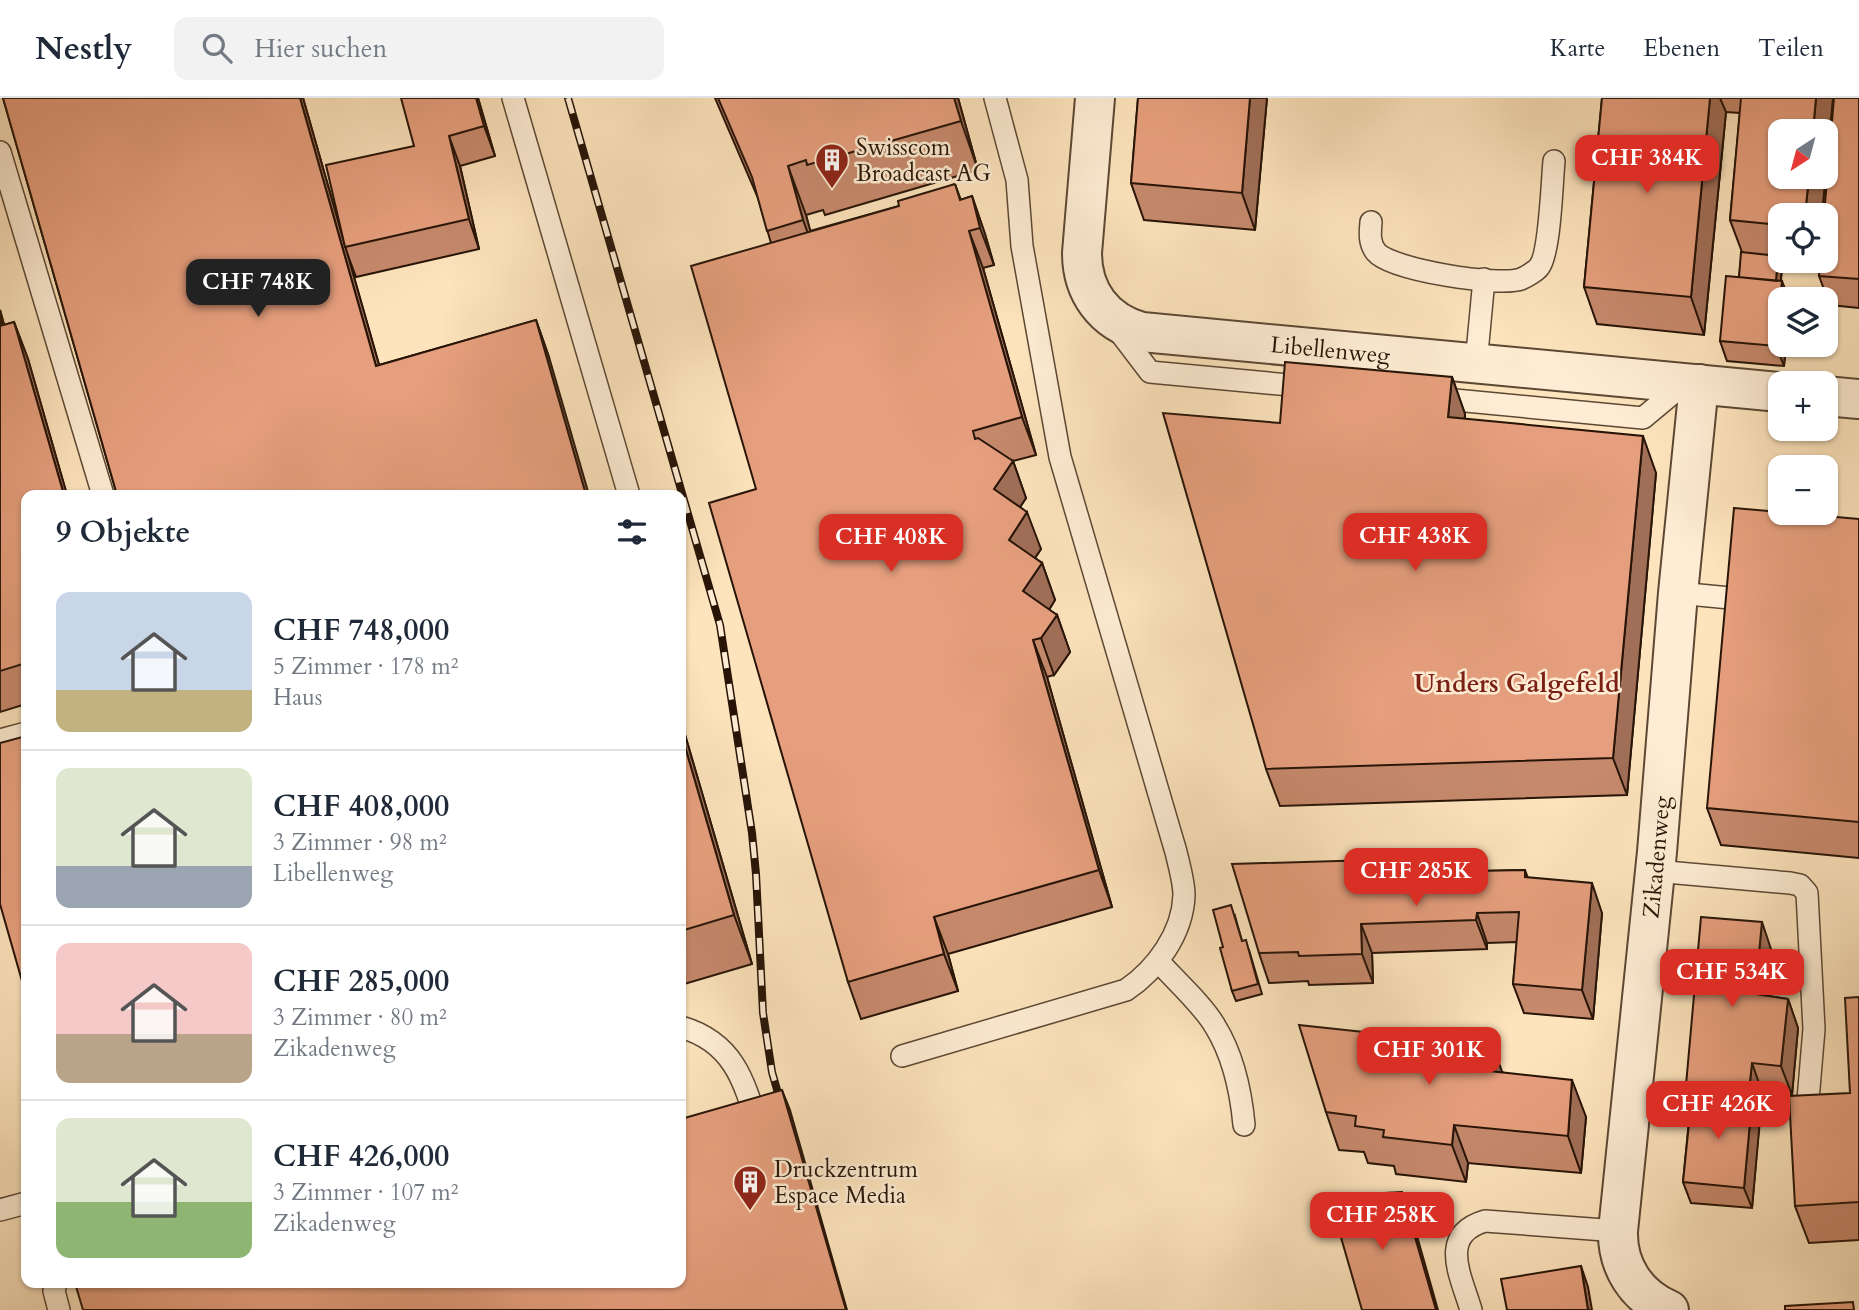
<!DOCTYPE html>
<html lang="de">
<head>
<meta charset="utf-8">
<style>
  body { margin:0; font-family:Cardo,serif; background:#f2f2f3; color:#1f2937; height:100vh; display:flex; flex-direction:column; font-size:26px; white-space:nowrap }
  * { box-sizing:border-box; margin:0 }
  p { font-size:23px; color:#747a83 }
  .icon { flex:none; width:38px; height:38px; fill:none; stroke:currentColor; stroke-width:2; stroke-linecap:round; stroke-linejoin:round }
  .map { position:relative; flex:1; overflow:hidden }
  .sheet { position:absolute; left:21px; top:392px; width:665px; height:798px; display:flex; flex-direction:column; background:#fff; border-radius:14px; box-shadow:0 2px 5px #0004 }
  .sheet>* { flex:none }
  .needle { width:46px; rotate:216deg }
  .tools { position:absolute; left:1768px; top:21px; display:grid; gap:14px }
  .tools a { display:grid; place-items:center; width:70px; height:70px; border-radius:14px; background:#fff; box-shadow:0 2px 5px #0004; font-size:35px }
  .price { position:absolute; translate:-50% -60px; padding:0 16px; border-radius:14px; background:#d93025; color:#fff; font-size:23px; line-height:46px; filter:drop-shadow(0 2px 4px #0008) }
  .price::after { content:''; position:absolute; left:50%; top:42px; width:21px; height:16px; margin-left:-10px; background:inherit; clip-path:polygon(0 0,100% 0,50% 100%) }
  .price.on { background:#222; color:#fff }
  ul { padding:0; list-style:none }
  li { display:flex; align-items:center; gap:21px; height:175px; padding:0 35px }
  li+li { border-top:2px solid #e0e1e3 }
  li span { display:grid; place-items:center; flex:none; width:196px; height:140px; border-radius:14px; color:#555 }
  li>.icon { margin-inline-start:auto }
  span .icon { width:84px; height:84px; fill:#fffc; stroke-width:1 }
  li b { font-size:30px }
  h2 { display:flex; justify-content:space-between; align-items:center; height:84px; padding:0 35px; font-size:30px }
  header { display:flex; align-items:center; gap:42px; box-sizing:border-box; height:98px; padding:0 35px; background:#fff; border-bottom:2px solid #e0e1e3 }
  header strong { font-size:33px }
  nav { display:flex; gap:38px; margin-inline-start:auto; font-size:24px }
  .search { width:490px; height:63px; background:#f2f2f3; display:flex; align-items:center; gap:18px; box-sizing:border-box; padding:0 24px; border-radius:14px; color:#747a83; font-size:26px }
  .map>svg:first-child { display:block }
</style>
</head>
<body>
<header>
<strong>Nestly</strong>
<div class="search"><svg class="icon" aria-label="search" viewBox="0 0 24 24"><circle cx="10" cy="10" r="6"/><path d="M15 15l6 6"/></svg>Hier suchen</div>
<nav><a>Karte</a><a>Ebenen</a><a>Teilen</a></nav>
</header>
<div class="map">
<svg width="1859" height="1212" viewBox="0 0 1859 1212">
  <rect width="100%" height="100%" fill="#fde4bd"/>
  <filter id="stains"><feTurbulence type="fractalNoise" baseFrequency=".00286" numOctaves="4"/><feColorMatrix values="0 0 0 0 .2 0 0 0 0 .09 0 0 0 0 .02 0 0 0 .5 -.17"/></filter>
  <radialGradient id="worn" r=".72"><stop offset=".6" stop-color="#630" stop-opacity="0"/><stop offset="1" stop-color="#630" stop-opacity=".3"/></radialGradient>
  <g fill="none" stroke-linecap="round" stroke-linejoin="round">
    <g stroke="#5c4834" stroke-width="24">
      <path id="service" d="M513,0L629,397
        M0,54L103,397
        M1371,124C1370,135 1369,145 1376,154C1391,172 1500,189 1521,181C1526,179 1536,173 1539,169C1550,156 1552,83 1554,63
        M1115,228L1150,274L1311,289
        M1476,266L1484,181
        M1434,300L1643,320L1685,285
        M1678,495L1730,500
        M0,642L26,635
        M1655,773L1790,785L1800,787L1807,795L1814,931L1808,1002
        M1158,863C1175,882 1203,907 1215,928C1233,957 1241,994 1244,1027
        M681,929C733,944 744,982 758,1029
        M902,958L1126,892C1156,872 1183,835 1184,797C1184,784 1179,767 1176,754L1060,359L1022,148L1017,82L995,0
        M0,1112L26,1105
        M56,1185L54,1193L59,1212
        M1471,1212C1461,1178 1438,1137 1485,1123L1618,1133"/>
    </g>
    <g stroke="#5c4834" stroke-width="42">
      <g id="minor">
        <path id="s1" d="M1095,0L1082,155C1082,194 1104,224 1142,234L1780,294"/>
        <path d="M1825,298L1859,301"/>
        <path id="s2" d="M1669,1212C1636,1198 1617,1168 1618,1133L1657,754L1678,495L1699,286"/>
      </g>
    </g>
    <use href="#service" stroke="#feedd4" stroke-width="21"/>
    <use href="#minor" stroke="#feedd4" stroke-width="38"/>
    <g stroke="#271407" stroke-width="8">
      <path id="rail" d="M568,0L720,527L752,735L756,776L763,915L772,974L783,1013"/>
    </g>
    <use href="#rail" stroke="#feedd4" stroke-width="5" stroke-dasharray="16" stroke-linecap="butt"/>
  </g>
  <path fill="#c6896c" stroke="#271407" stroke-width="2" d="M3,0H303L343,140L414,48L478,0L495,58L460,68L479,151L356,179L347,155L379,267L536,222L549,259L117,397Z
    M715,0H958L978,72L825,117L823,112L806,117L810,133L899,108L955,86L961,102L972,98L985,136L994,167L983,170L1036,357L1013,363L1026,400L1020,409L1041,451L1035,460L1042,465L1055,502L1049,512L1057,517L1070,554L1054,577L1047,579L1112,809L948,856L958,893L861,921L848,884L756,391L771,145L758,100Z
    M1138,0H1267L1255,132L1144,122L1131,85Z
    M1602,0H1833L1822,117H1780V163L1782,168L1781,183L1780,247H1786L1784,268L1727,263L1720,243L1739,179L1742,154L1730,122L1740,15L1726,14L1704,237L1597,226L1584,189Z
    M1859,0V210L1830,207L1819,178Z
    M1781,163H1818V166Z
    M0,212L4,227L14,224L28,261L67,397H26V606L0,614Z
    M1452,279L1465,316V321L1656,375L1627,697L1280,708L1266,671L1280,325Z
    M1859,421V760L1721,747L1707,710Z
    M681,623L752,866L681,887Z
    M1525,772L1528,780L1602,815L1593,921L1524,915L1513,886L1517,844L1487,845V851L1372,855L1373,885L1309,887L1308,883L1269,885L1259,855L1480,773Z
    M1235,818L1242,843L1249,852L1262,896L1236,903L1232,893L1223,849Z
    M1772,854L1768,898L1788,901L1798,930L1792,997L1762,994L1752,1110L1691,1105L1683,1084L1691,1002L1686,987Z
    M1859,899V1142L1809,1145L1795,1108L1850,995Z
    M1502,974L1586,1019L1581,1075L1468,1065L1466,1084L1396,1076L1394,1068L1368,1065L1364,1054L1339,1052L1326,1014Z"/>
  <path fill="#a16f58" stroke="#271407" stroke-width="2" d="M300,0H303L390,305L376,268Z
    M476,0H478L495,58L484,28Z
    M954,0H958L978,72L961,23Z
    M1250,0H1267L1255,132L1242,95Z
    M1710,0H1720L1726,14L1704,237L1691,199Z
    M1816,0H1833L1822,117H1805L1809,79H1825V33H1813Z
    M449,38L460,68L479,151L469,121Z
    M788,68L806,117L821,171L803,122Z
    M972,98L985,136L994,167L980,130Z
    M969,133L983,170L1036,357L1022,319Z
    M1778,158L1782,168L1779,202L1775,192Z
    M1782,183L1789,201H1781Z
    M1780,211V247H1786L1784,268L1776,248Z
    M0,212L15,265L0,220Z
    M536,222L549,259L589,397H586Z
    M14,224L28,261L67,397H64Z
    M1452,279L1465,316L1461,357L1448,319Z
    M1643,338L1656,375L1627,697L1613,660Z
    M1013,363L1026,400L1007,429L994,391Z
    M1027,414L1041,451L1022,479L1009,442Z
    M1042,465L1055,502L1037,531L1023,493Z
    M1057,517L1070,554L1054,577L1041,540Z
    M1033,542L1047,579L1112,809L1099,772Z
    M681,623L752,866L734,817L681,635Z
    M1474,759L1485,788L1475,773Z
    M1592,785L1602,815L1593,921L1582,892Z
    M1477,815L1487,845V851L1476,822Z
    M934,819L948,856L958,893L944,856Z
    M1762,824L1772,854L1766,925L1755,896Z
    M1361,826L1372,855L1373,885L1362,856Z
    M1788,901L1798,930L1792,997L1781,968Z
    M1493,948L1506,985L1490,973Z
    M1752,965L1762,994L1760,1022L1749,993Z
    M1572,982L1586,1019L1581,1075L1568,1038Z
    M782,992L790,1012L847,1212H846Z
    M1752,1002L1760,1022L1752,1110L1744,1090Z
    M1454,1027L1468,1065L1466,1084L1452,1047Z
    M1402,1094L1413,1124L1438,1212H1436Z
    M1581,1168L1588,1189L1592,1212H1588Z"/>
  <path fill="#e69f7e" stroke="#271407" stroke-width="2" d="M3,0H300L376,268L536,222L586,397H117Z
    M401,0H476L484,28L449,38L469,121L345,149L326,67L414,48Z
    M718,0H954L961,23L807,67L806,62L788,68L803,122L767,133L752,79Z
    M1138,0H1250L1242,95L1131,85Z
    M1602,0H1710L1691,199L1584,189Z
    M1741,0H1816L1813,33H1780V79H1809L1805,117H1780V127L1730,122Z
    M1834,0H1859V181L1819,178L1820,163H1825V117H1824Z
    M955,86L960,102L972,98L980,130L969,133L1022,319L973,333L975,341L978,340L1013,363L994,391L1027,414L1009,442L1042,465L1023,493L1057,517L1041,540L1033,542L1099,772L934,819L944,856L848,884L709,405L756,391L691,168L899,108L898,103Z
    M1741,154L1778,158L1776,183L1739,179Z
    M1726,178L1782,183L1776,248L1720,243Z
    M14,224L64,397H26V565L0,573V228Z
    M1285,264L1452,279L1448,319L1643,338L1613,660L1266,671L1163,315L1280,325Z
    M1734,410L1859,421V724L1707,710Z
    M681,635L734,817L681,833Z
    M26,638V897L0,806V645Z
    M1474,759L1475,773L1525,772V779L1592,785L1582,892L1513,886L1519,814L1477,815L1476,822L1361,826L1362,856L1299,858L1298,854L1259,855L1232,766Z
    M1231,807L1242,843L1246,842L1258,886L1232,893L1220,850L1223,849L1213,812Z
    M1701,819L1762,824L1755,896L1788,901L1781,968L1752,965L1749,993L1686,987Z
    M1859,899V1104L1795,1108L1789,998L1850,995L1845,900Z
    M1299,927L1493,948L1490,973L1572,982L1568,1038L1454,1027L1452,1047L1383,1039L1384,1032L1355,1028L1356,1018L1326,1014Z
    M782,992L846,1212H83L75,1185H681V1021Z
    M1692,996L1752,1002L1744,1090L1683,1084Z
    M1402,1094L1436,1212H1362L1329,1098Z
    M1581,1168L1588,1212H1507L1501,1181Z
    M1853,1204L1854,1212H1785V1208Z"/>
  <defs>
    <g id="building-pin" transform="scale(1.75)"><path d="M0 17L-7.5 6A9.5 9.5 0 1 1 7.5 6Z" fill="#8f2418" stroke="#feedd4"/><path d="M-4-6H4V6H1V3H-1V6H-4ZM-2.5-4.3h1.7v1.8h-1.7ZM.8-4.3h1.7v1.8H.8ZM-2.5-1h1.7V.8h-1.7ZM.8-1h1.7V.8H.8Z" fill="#fff"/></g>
  </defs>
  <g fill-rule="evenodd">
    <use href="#building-pin" x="832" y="62"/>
    <use href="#building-pin" x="750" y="1084"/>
  </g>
  <g text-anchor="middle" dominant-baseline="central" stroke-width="5" stroke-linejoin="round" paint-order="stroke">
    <g font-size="23" fill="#271407" stroke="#feedd4" text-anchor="start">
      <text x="856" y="49">Swisscom<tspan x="856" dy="26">Broadcast AG</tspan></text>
      <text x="774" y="1071">Druckzentrum<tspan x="774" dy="26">Espace Media</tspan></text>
    </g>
    <g font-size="23" fill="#271407" stroke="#feedd4">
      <text stroke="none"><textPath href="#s1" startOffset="452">Libellenweg</textPath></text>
      <text stroke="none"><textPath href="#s2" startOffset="476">Zikadenweg</textPath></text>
    </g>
    <g font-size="26" font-weight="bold" fill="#7a1f14" stroke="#feedd4">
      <text x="1517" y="585">Unders Galgefeld</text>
    </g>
  </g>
  <rect width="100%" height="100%" filter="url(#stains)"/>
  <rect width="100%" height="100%" fill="url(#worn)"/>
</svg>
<div class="tools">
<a><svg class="needle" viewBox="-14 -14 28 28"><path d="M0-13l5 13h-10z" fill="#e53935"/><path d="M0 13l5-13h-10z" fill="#747a83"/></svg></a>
<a><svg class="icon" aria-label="locate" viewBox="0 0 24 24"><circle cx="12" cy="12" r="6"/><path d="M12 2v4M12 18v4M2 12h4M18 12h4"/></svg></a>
<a><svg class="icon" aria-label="layers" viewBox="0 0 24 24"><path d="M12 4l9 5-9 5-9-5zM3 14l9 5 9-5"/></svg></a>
<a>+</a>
<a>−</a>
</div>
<b class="price" style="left:1647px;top:97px">CHF 384K</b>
<b class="price on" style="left:258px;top:221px">CHF 748K</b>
<b class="price" style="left:1415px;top:475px">CHF 438K</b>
<b class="price" style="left:891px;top:476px">CHF 408K</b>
<b class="price" style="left:1416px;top:810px">CHF 285K</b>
<b class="price" style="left:1732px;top:911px">CHF 534K</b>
<b class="price" style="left:1429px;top:989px">CHF 301K</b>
<b class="price" style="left:1718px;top:1043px">CHF 426K</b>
<b class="price" style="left:1382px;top:1154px">CHF 258K</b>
<section class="sheet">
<h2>9 Objekte<svg class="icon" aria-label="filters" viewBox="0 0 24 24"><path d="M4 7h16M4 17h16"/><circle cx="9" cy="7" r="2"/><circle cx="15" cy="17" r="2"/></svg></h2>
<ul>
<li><span style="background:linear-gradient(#c9d6e8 70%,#c2b280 0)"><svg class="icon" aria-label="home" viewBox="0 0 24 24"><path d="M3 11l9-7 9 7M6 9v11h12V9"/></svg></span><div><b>CHF 748,000</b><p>5 Zimmer · 178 m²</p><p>Haus</p></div></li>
<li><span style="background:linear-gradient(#dfe7d0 70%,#9aa5b1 0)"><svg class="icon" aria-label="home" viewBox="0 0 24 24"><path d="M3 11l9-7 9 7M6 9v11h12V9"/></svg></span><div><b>CHF 408,000</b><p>3 Zimmer · 98 m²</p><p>Libellenweg</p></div></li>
<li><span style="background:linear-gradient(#f6c9c9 65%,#b9a48a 0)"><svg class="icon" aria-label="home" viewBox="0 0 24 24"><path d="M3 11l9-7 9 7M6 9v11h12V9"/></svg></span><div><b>CHF 285,000</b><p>3 Zimmer · 80 m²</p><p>Zikadenweg</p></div></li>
<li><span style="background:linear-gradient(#dfe7d0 60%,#8fb573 0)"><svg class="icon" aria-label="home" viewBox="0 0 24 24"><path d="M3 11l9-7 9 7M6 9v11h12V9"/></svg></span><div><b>CHF 426,000</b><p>3 Zimmer · 107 m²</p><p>Zikadenweg</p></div></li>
</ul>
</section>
</div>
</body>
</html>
